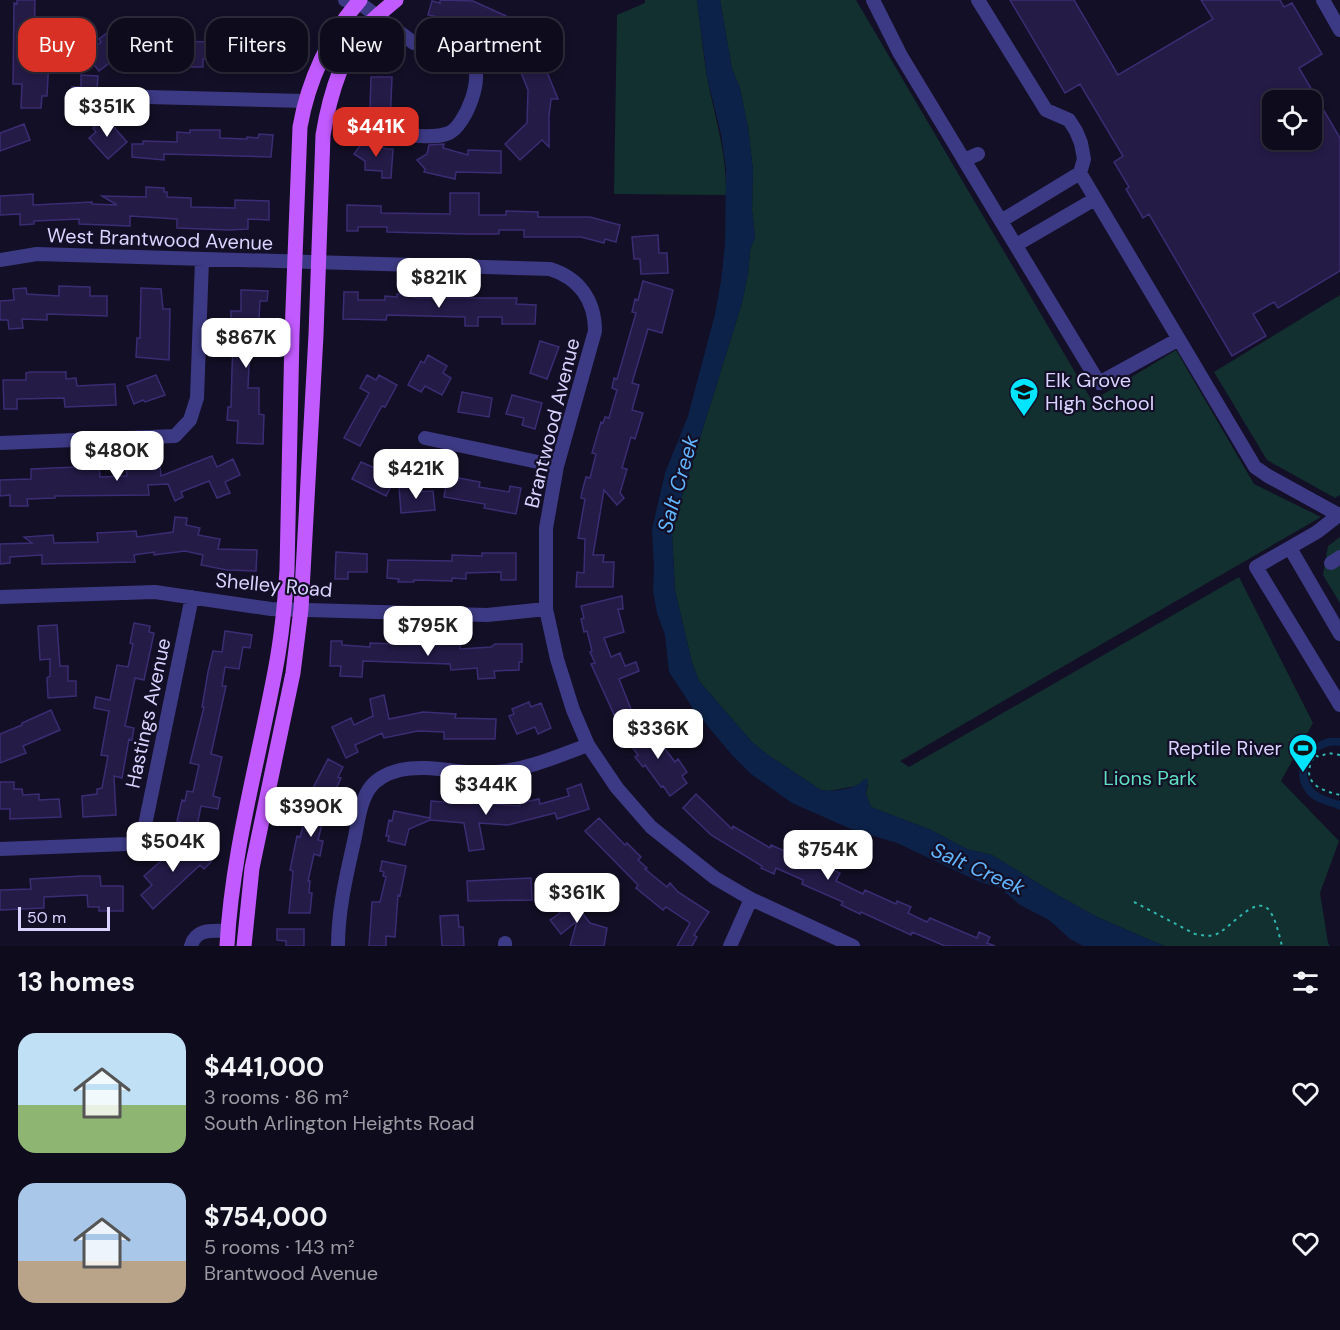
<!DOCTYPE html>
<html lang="en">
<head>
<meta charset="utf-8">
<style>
  body { margin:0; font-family:"DM Sans",sans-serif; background:#1c1929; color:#f1f3f6; height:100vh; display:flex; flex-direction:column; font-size:22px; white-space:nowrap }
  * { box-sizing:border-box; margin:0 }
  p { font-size:20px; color:#9b9ba3 }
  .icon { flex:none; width:33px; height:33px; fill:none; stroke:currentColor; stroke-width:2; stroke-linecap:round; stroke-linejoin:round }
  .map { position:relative; height:946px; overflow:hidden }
  .sheet { display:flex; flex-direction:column; background:#0e0b1c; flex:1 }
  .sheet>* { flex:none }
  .top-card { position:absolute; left:18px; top:18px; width:600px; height:54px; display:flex; gap:12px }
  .controls { position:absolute; left:1262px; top:90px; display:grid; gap:12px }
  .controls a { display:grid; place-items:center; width:60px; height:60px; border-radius:12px; background:#0e0b1c; box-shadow:0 3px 9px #0003,0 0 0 2px #2e2b3b; font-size:30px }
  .scale { position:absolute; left:18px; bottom:15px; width:92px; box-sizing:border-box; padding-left:6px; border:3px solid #d9d4ff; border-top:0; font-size:16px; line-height:21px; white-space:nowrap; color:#d9d4ff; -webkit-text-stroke:4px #130f26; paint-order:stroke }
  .price { position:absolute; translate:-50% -51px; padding:0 14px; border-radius:12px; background:#fff; color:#222; font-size:20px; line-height:39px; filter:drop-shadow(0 2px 3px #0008) }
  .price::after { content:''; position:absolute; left:50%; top:36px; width:18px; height:14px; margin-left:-9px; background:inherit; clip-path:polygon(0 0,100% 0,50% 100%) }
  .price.on { background:#d93025; color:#fff }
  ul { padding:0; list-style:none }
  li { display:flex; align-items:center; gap:18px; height:150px; padding:0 18px }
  li span { display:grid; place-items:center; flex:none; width:168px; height:120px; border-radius:18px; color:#555 }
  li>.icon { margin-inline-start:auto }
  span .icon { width:72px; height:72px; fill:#fffc; stroke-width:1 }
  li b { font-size:26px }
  h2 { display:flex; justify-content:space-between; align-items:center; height:72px; padding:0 18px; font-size:26px }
  .tag { padding:0 21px; border-radius:18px; background:#0e0b1c; box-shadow:0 3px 9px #0003,0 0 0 2px #2e2b3b; font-size:21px; line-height:54px }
  .tag.on { background:#d93025; color:#fff }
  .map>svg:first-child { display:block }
</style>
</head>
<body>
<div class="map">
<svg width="1340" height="946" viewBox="0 0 1340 946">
  <rect width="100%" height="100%" fill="#130f26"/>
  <path fill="#12302f" d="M645,0H697C701,27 703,55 708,82C716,122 727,154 726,195L614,194L617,15L645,3Z
    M720,0H856L1092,401L1176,350L1254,484L1321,517L900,761L909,767L1239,577L1313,723L1281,781L1339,841L1320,893L1328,943L1330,946H1164L1097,917L1059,896L992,855L967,849L931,830L871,807L866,794L868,784L828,791L821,790L768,755L752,742L699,681L692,663L675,590L672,534L675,518L742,303L748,273L750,250L755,237L752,210L753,170L748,128L740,88L732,69Z
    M1340,295V495L1335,498L1267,460L1214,372Z
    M1340,537V603L1323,575L1328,546Z"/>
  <path fill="#0c2248" d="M697,0H720L732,69L740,88L748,128L753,170L752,210L755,237L750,250L748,273L742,303L675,518L672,534L675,590L692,663L699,681L752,742L768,755L821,790C832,792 856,790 863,780L868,779L866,794L871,807L931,830L967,849L992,855L1059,896L1097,917L1164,946H1083L1070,939L1049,920L1020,905L1000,888L980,882L897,843L851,829L792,803L751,774L732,755L694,710L669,672L665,635L657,613L653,591L654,567L652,529L665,473L688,416L715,314L721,281L725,244L726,169L721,134L707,77Z
    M1328,738H1340V746C1316,742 1296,769 1314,789C1321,796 1331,798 1340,801V810C1330,805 1318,804 1310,797C1288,776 1302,745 1328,738Z"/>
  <path fill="#241b47" stroke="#3b2d73" stroke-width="1.5" fill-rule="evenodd" d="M17,0H35L34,58H49L47,96H42L41,108H21L22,84H13L14,3L17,4Z
    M440,0L473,1L506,16L514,24L522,17L529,24L523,31L535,43L558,99H551L549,116V147L542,140L520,160L505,144L527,123L528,90L514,55L506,47L508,45L492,30L460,18L459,21L428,15L432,1L440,3Z
    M1010,0H1074L1118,75L1213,19L1201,0H1280L1284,7L1292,3L1322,54L1299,68L1340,138V271L1278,308L1274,302L1253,314L1266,336L1232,356L1149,214L1143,218L1126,189L1129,187L1114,162L1123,156L1080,84L1065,93ZM1272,100H1311V140H1272Z
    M111,30L129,52L118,61L116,58L99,71L85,54L101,42L99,39Z
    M135,31L166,33V41L215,42L216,38L274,40L273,57H262V70L226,67L227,59H203V67H177L178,55L153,54V50L134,48Z
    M81,75L98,76L97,90H108L107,110L81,109V97L71,96L72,87H81Z
    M371,77H392L390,126L367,125V108H370Z
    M105,117L127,142L108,159L89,138L96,132L93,128Z
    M24,124L30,140L0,151V133Z
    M190,130H220V138L247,139V137L258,138L259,134L273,135L271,157L164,154V160L132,157V144H143V141L177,142V132L190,133Z
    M364,140L372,145L376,144L386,149H393L391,178H382V171L365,170V161L354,154Z
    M444,144L443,148L468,155V150L501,151V173L456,172L455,179L424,172L425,169L417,160L427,154L429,145Z
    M146,187L164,188V192H167V197L191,198V207L235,208V200L269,201V220L248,219V229L229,230L177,228V219L130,216V226L79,224V219L34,221V224L20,225V214L0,215V196L33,194V205L92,202V204L117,205L102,196L146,197Z
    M450,193H479V215H506V211L538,212V217H590L620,225L616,242L605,239L604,243L581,237H524V230H499V234H467L387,232V227H358V231H347V205L381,206V213L450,214Z
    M658,235L659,253H667L668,273L641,274L640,259H634L632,237Z
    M643,281L673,290L662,333L648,329L632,383L639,385L632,410L643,413L635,439L631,437L622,468L627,469L620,493L624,498L617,505L604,490L593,555H604L603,562H614L613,587H576L577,572L584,573L585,539L578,538L585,499L581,498L582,492L586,477L590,478L596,454L592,453L601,422L603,423L605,417L609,418L617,390L612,388L614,378L617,379L636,313L632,312L635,299L638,300Z
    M59,286L90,287V296H107V316L47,314V320L22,319L23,328L9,329L8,320H0V301L14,300L13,289L26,288L27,294L59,296Z
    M141,288L161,289L163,309H170L169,360L136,357L137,338H140Z
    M241,290L268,291L267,301H260L257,353H250L249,365L248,388H259V414L264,415L263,444L237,443L238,421L227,420L228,407H231L232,369L234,324H231V311H241Z
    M344,292H358V300H385V296L397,297V294H412V297L417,298H517L516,304L536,305L535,324H502V317H478V326H465V317L387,315L386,320L343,319Z
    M540,341L559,347L547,379L530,373Z
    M428,355L447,366L443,373L451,378L442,395L425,386L421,392L408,385L421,361L424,363Z
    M30,372H66V379L76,378L77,386L115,384L116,405L65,407L64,398L17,399V409H4L3,380H26V373Z
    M156,375L165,395L145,402L143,400L134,404L127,386Z
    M367,375L376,380L379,375L397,385L385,407L382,406L379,411L360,446L344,438L369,393L360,388Z
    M462,392L492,398L489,417L458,412Z
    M512,395L542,403L535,429L522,425L524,418L506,414Z
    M212,456L217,467L233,459L240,475L225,482L230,493L217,498L209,481L181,492L183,497L175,501L168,484L148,485L149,495L55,496V498L27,499L28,506H10V495L0,496V480L31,479V469L99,466L100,477L127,476L126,468L160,467L161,476Z
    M361,462L396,477L386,496L352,479Z
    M459,478L480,482L479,487L509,492L510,486L521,488L516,514L484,508L485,504L444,497L447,479L458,481Z
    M414,485V492L433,491L435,510L401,513L399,486Z
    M175,517L187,518L186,525L200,528L198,535L220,539L218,549L257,550L256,571L227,570L201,565L203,555L185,551L154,555V552L134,555L135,562L42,564V555L10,557V563L0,564V544L32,543L24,537L53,535L54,543L98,542L97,533L136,531L137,537L173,532Z
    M336,552L367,554V572H348V579H335Z
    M482,553H516V580H501V572L466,573V579L452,578V581L414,580V582H398L399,579L387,578L388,560L452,561V555L482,556Z
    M622,596L623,609H618L624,632L604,638L611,657L620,653L625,666L636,662L639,671L619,679L633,714L617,721L591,664L595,663L590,652L592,651L587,631L584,632L581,619L584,618L581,606Z
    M134,623L150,626L149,632L154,633L144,680L135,678L125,726L134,728L132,740L129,739L122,778L114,776L116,815L83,817L82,796L97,794V789L102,788L108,756L101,755L109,711L94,708L96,697L110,700L117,665L128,667L133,644L130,643Z
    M57,625L60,666H68V681H76V696L48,698L47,678L50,676V659L40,660L38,626Z
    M225,631L252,635L250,648L243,647L239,669L225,667L222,686H226L211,754L222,757L213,796L220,798L218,809L201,806L197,826L177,821L182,800L185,801L187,791L193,792L199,765L190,763L204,707H202L208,672L213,651L222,652Z
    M331,641H342V645L370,647V643L421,645V643H436V645L460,643V649L491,647L495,644H522V662H519V670L494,671L495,678L478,679L477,668L451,670L450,664L363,661L362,677L340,676L341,666H330Z
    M384,695L389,719L423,712L456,714L455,718L496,719L495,739H444V732L418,731L384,738L382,733L355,745L358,752L346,758L332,727L351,718L354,725L373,716L370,699Z
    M529,702L531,707L541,703L551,728L538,734L535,727L517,734L509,716L514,714L512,709Z
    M51,710L60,730L23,746L26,753L0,763V734L22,725V723Z
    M646,724L675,762L678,759L687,772L682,776L687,783L670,796L663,786L661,787L645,765L643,767L635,757L638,755L626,739Z
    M328,759L343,767L338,777L341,778L335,791L331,789L318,840L323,841L320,856L314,854L308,881H310L309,893H312L310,913H289L293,871L290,870L297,836L300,837L314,786Z
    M0,782H14V789H22L23,795L39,794V800L59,799L61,817L10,819V809H0Z
    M581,784L589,809L557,819L555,813L508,825L479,823L484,849L469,851L464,823L430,820L409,829L405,845L388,841L389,836H386L389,820L392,821L394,811L430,818L431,801L470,804L475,801H491V804L520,806V803L539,799L540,804L569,796L567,789Z
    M696,794L732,829L733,826L770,848L771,845L807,861L814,847L826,852L820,864L840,873L836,881L863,894L865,890L896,904L897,901L911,907L908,913L927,922L930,918L977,938L979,932L990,937L987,943L995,946H945L912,932L911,935L861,912L860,914L841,905L843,902L802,884L803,880L776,868L774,874L761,868L762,866L711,835L683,808Z
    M599,818L625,845L627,843L641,857L638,860L647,868L645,869L667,887L670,883L678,892L709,912L694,935L697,937L692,946H677L690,923L666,907L663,910L636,888L638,885L585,831Z
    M192,842L211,862L204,869L200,865L153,909L141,895L152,885L144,876L172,851L177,857Z
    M382,861L406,866L400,896L398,895L395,937L386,936V946H369L372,902H380L386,877L383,876L384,872L380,871Z
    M82,876H100L101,886H123V911H99V907H88L87,895L44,897V908L0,910V890L31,889L30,879Z
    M531,878L532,900L468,901L467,881Z
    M566,892L590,923L607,928L604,946H570L577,921L561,934L550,920L560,913L551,903Z
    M458,915L459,927H463L464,946H442L440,916Z
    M277,929H304V946H286V941L277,940Z"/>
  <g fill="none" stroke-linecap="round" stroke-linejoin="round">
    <path stroke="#2fb8b0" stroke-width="2" stroke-dasharray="3 4.5" stroke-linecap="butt" d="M1340,755L1328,753L1319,757L1315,755C1299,781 1318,790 1340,795
      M1134,902L1195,934C1202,935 1207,937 1214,935C1228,932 1255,893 1269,910C1276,919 1279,935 1282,946"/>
    <path stroke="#3d3a85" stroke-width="14" d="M345,0L358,2L414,43C433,50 456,46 471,60C486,75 465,126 449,133C435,139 413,135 398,135
      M873,0L900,54L964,160L978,154
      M978,0L1046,110L1069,120L1076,131L1081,143L1084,159L1080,173L1255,467L1268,476L1339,515
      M1323,0L1340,30
      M147,97L305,101
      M964,160L1099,383L1179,339
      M1001,221L1080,173
      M1016,245L1095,199
      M0,260L37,254L550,269C579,278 595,300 595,331L557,466L546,528V609L557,659L573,710L588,745L617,788L651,827L715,878L751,899L853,946
      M425,438L557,466
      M0,443L175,436L190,420L197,398L202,260
      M1340,514L1317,532L1256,567L1340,705
      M1290,548L1340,634
      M1331,563L1340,557
      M0,597L155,592L271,609L487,615L546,609
      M0,849L127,844C136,843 141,839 144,830L192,597
      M505,943V946
      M191,946C196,928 212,931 228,931
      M338,946C338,909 347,873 355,837C358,821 360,803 369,789C376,779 388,773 400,770C431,763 465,776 496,772C529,769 558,756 588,745
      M730,946L751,899"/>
    <path stroke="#c25bff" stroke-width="15" d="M227,946C232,851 259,759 276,666C282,634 285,602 287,570L292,335L300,127C308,81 329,35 360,0
      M244,946L252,868L293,673L301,609L316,335L323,135C329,99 341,56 365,28C374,18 385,9 396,0"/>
  </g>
  <defs>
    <g id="school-pin" transform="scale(1.5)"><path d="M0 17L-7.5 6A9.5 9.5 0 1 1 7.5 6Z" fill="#00e5ff" stroke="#130f26"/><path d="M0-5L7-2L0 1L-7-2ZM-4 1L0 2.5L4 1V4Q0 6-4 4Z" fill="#111"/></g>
    <g id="stadium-pin" transform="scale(1.5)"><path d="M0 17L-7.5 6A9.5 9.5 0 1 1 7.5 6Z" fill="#00e5ff" stroke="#130f26"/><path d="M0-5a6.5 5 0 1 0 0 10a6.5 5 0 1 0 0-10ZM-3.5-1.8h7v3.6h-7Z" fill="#111"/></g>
  </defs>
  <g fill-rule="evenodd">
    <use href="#school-pin" x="1024" y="392"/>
    <use href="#stadium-pin" x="1303" y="748"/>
  </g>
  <g text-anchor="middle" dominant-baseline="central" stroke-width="4.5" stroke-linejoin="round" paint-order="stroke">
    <g font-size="20" fill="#d9d4ff" stroke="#130f26">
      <text transform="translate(160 239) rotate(2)">West Brantwood Avenue</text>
      <text transform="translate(552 423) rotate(-76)">Brantwood Avenue</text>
      <text transform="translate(274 585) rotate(5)">Shelley Road</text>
      <text transform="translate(148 713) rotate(-78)">Hastings Avenue</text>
    </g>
    <g font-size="20" fill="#d9d4ff" stroke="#130f26" text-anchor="start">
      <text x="1045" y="380">Elk Grove<tspan x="1045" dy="23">High School</tspan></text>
      <text x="1282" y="748" text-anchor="end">Reptile River</text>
    </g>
    <g font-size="20" fill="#5fe0c0" stroke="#130f26">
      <text x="1150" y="778">Lions Park</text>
    </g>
    <g font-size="21" font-style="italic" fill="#62b6ff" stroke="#130f26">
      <text transform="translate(678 484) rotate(-74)">Salt Creek</text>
      <text transform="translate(978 869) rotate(24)">Salt Creek</text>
    </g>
  </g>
</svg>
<div class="controls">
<a><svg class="icon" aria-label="locate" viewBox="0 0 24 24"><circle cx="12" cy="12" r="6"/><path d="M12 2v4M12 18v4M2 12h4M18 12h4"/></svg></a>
</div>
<div class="scale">50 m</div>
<b class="price" style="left:107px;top:138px">$351K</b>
<b class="price on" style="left:376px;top:158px">$441K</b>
<b class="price" style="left:439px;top:309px">$821K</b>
<b class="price" style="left:246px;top:369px">$867K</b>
<b class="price" style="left:117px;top:482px">$480K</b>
<b class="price" style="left:416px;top:500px">$421K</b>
<b class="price" style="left:428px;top:657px">$795K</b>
<b class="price" style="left:658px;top:760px">$336K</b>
<b class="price" style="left:486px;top:816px">$344K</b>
<b class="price" style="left:311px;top:838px">$390K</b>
<b class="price" style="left:173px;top:873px">$504K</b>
<b class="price" style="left:828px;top:881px">$754K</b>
<b class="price" style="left:577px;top:924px">$361K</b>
<div class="top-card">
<a class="tag on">Buy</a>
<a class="tag">Rent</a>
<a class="tag">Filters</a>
<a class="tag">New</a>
<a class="tag">Apartment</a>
</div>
</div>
<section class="sheet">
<h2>13 homes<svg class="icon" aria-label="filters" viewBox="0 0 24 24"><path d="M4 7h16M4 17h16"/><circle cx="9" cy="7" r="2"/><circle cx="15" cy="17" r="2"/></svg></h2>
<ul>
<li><span style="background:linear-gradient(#bfe0f5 60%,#8fb573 0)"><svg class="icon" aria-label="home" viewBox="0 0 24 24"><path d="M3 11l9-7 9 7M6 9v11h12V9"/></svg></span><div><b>$441,000</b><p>3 rooms · 86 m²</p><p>South Arlington Heights Road</p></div><svg class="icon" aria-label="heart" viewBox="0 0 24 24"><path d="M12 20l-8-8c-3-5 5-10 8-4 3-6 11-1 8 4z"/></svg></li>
<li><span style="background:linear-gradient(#a9c7e8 65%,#b9a48a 0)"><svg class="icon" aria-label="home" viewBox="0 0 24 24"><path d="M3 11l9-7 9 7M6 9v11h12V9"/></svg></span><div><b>$754,000</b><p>5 rooms · 143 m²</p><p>Brantwood Avenue</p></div><svg class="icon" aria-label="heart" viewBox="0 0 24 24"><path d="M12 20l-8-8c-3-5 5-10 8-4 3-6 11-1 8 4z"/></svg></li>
</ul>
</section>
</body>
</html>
